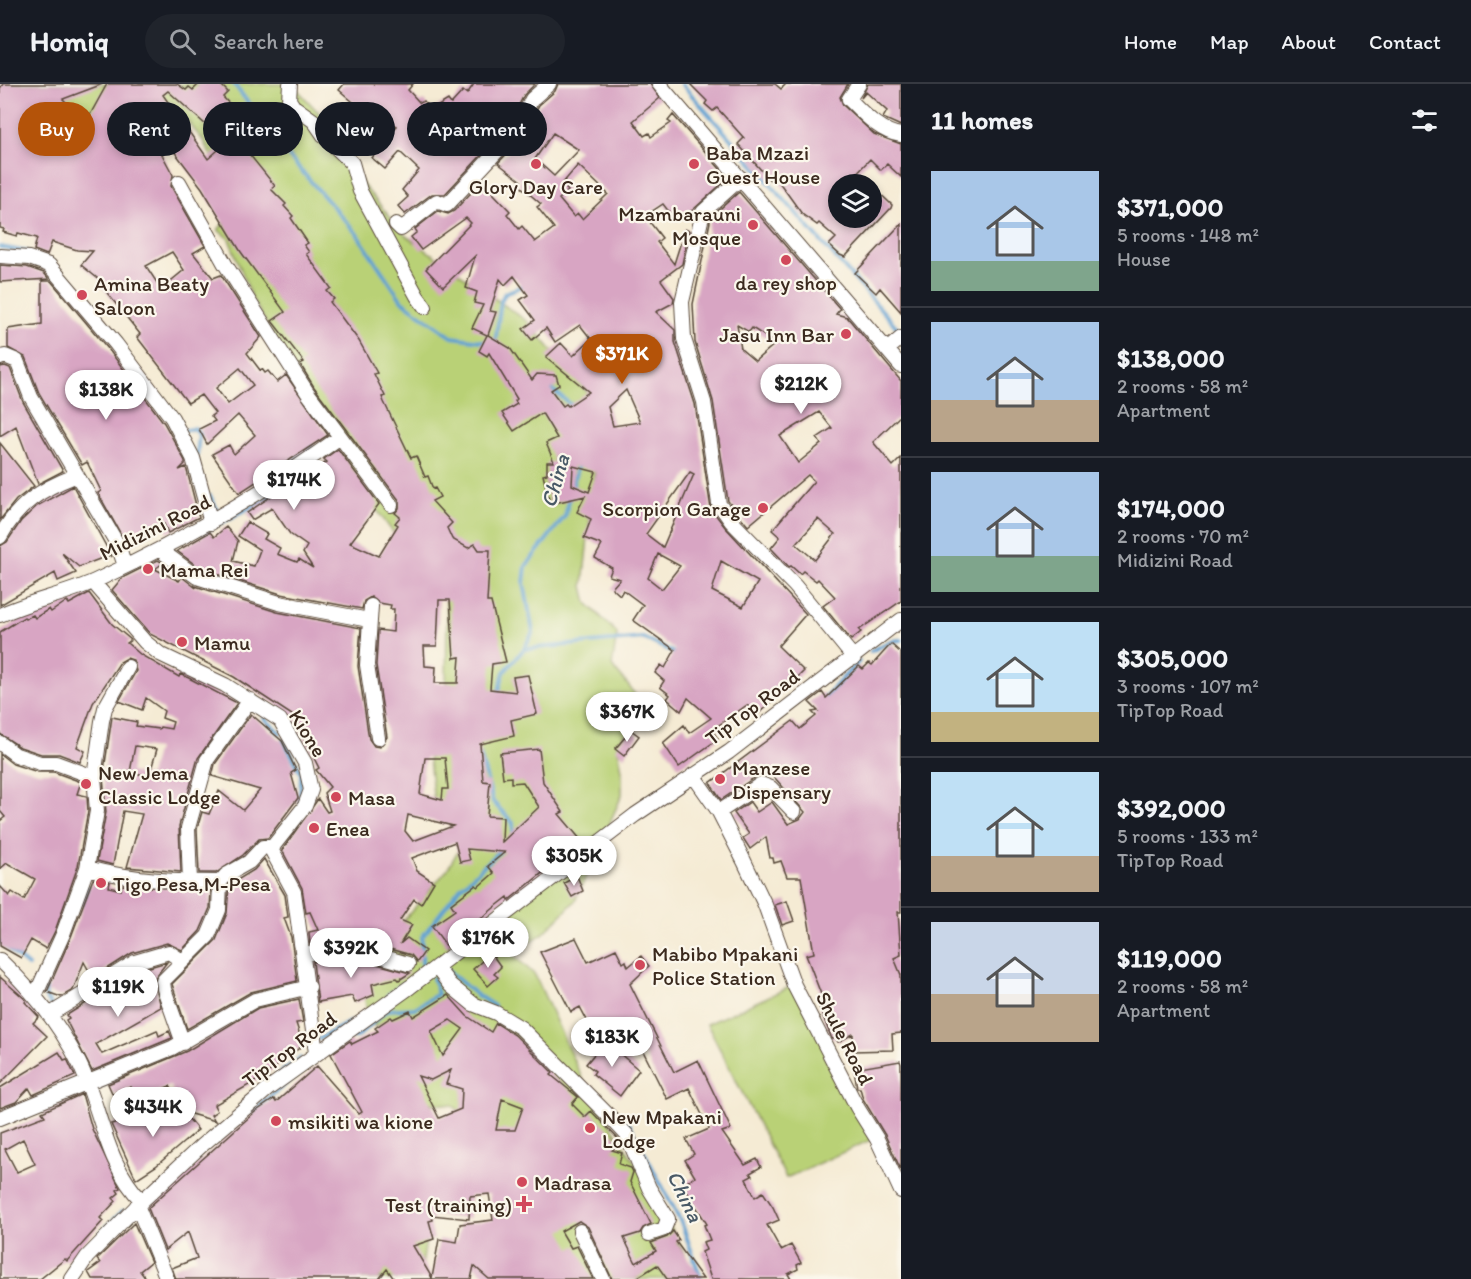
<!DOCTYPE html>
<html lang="en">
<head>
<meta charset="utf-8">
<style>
  body { margin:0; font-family:Itim,sans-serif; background:#20242c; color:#f1f3f6; height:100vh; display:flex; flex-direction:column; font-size:22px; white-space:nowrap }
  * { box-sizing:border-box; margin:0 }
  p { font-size:20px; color:#9ea1a6 }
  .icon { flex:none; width:33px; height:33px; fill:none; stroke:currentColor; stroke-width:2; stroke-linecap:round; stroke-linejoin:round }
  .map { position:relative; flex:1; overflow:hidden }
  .side { display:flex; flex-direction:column; background:#171b24; width:570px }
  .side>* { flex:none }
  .banner { position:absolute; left:18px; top:18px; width:570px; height:54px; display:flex; gap:12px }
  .tools { position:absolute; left:828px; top:90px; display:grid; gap:12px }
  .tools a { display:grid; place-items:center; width:54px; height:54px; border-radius:50%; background:#171b24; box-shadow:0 3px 9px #0003; font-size:30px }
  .price { position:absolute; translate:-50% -51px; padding:0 14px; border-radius:21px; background:#fff; color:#222; font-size:20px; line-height:39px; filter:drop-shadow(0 2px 3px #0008) }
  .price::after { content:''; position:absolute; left:50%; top:36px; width:18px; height:14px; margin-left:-9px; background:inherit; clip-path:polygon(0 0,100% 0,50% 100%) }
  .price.selected { background:#b45309; color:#fff }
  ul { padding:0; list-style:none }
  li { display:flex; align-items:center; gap:18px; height:150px; padding:0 30px }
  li+li { border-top:2px solid #363941 }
  li span { display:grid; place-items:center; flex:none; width:168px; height:120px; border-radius:0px; color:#555 }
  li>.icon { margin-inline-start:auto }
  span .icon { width:72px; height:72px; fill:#fffc; stroke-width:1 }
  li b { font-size:26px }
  h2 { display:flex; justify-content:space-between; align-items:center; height:72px; padding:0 30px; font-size:26px }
  .pill { padding:0 21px; border-radius:27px; background:#171b24; box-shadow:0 3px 9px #0003; font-size:21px; line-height:54px }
  .pill.selected { background:#b45309; color:#fff }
  header { display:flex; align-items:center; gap:36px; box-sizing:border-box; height:84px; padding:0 30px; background:#171b24; border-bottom:2px solid #363941 }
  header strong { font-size:28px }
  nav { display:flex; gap:33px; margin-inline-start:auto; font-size:21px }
  .search { width:420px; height:54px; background:#20242c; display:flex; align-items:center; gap:15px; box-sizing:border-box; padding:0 21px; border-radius:33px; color:#9ea1a6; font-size:22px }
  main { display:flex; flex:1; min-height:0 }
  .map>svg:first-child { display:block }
</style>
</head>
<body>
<header>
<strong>Homiq</strong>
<div class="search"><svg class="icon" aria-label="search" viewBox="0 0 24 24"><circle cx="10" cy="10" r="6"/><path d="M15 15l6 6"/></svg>Search here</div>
<nav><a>Home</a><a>Map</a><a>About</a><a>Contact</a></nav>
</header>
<main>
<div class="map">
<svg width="901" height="1195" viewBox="0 0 901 1195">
  <rect width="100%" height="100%" fill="#fbf7ec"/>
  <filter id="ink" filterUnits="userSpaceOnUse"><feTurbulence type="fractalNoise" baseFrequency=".0167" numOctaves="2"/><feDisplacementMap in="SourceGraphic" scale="12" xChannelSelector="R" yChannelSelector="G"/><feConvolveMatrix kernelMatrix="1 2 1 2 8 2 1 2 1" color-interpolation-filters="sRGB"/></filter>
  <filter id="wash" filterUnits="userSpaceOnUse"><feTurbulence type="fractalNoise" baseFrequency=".008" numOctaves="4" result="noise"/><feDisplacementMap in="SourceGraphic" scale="24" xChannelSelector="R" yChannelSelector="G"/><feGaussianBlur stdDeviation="1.35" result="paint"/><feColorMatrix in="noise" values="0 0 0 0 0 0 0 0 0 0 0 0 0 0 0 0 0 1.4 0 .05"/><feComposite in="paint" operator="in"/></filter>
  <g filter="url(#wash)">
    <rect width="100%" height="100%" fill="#f5ebd4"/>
    <path fill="#b9d176" stroke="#7a7e4a" stroke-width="1.5" d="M0,0H292L335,46L363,101L405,151L528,238L601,325L583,502L587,519L617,549L612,582C621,593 651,623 641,638C634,647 622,650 617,660L622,686V711L575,817L543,850L511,869L535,891L584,999L651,1104L697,1195H560L474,1039L452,1021L432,1019L439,1072L420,1195H362L391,966L368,932L364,910L397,844L447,786L464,756L435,725L427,660L446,603L447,533L444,498L399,457L367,412L253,216L229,155L218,146L238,122L202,55L171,18L147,39L45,42L0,23Z
      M794,901L875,1054L786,1094L707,940Z"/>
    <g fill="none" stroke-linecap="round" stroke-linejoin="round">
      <path stroke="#5ea0d2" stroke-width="4" d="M234,0L285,68L357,150L402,217L452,253L489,258
        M682,0L901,248
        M0,163L28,168
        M495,259L501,217L505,209L525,201
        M549,303L574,323
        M183,347L195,344L199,351L197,371
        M274,391L313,363
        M572,405L578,380
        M210,412L219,429
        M202,449L271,412L318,378
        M31,526L52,519
        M525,565L643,554L678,571
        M871,567L891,557L901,556
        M498,610L504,588L524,565L533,548L524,499L526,482L565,432L570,412
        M823,615L859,577
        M284,632L290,638L299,656
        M264,634L280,649
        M284,656L301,689L300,719
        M480,670L493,718L513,739V751
        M81,820L87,802
        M306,846L309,865
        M0,858L28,882
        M446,885L474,909L494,922
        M429,887L422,879V853L460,804L501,766
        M45,901L46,914L53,924
        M388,911L403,900
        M347,953H357L387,926L415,924L438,910L433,894
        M319,955L350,938
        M277,991L300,974
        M94,1005L117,994
        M597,1011L628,1038L682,1140L701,1195
        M251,1028L294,993
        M186,1085L198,1073
        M101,1149L123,1127"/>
    </g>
    <g id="blocks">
      <path fill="#d8a5c3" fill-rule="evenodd" d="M3,0H103L63,15L86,38L107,0H177L186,6L189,3L193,6L199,0H220L228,8L223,13L246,38L233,50L275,102L271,105L286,120L284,122L293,132L291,134L308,159L304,161L309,168L306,170L331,204L327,207L334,215L330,218L359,257L377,289L374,290L385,312L382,313L384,318L411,374L416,372L425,393L428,392L433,405L435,404L440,413L432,417L452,439L447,444L452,455L468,464L475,460L479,466H490L487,518H491L506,578L492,580L490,605L516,608L513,593L528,591L537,630L511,636L514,652L480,660L483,697L490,698L487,732L503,733L502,758L539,723L523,698L511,699V693L503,694L500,669L539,665L543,698L563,728L559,730L581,756L569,770L567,769L509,816L508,813L495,823L447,863L432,842L455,826L451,820L476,801L478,803L494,789L488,782L505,768L467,765L470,776L460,778L455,758L412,774L417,787L434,798L421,820L414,815L400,836L412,841L400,860L407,854L425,867L417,878L411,871L365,858L335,857L310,860L309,848L318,846L310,828L306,829L302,804L282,766L318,715L327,728L330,727L324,709L330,703L316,686L319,684L292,631L234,593L150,550L112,506L122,494L158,476L163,479L155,485L179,497L182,493L196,504L195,502L277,528L361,544L358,582L369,655L374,662L380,663L387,653L376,581L378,546L393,548L394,525H390L391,521L379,519L371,513L364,517L362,525L281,510L201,485L177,467L210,448L214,453L226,443L238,457L233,477L254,482L260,466L238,452L247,438L267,450L264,455L280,464L277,470L297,478L299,475L313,484L303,469L307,462L290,450L272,424L252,436L247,429L286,402L290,409L311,394L308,390L327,378L324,375L338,365L379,420L350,459L379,472L398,441L395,439L400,433L395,429L399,424V416L314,303L300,280L304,278L272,237L285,228L241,168L202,104L164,54L156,59L173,91L171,102L205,162L193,169L213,194L221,191L261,253L247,269L260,286L262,285L265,289L268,287L277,298L286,291L328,351L239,409L212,370L229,361L234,370L255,351L238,331L207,360L199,345L215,337L211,332L215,329L201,311L188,319L137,253L140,250L100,200L102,198L81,181L93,167L77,166L52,158L47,171L34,166L37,154L18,149L17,152L3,148L4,145L0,144V4ZM168,7L226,59L208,75L163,11ZM172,168L184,186L161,205L146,182ZM240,284L253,301L228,320L216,304ZM439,516H450L454,574L460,573L458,599H435L436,583L425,582L424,562H437ZM425,674H445L448,705H443L442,716L420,710ZM408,731L453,742L413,757L405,747Z
        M344,0H413L408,6L420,19L424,17L430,27L448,16L451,20L463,7L467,10L474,0H535L524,11L507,44L445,110H432L405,130L398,122L408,113L402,106L419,86L400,68L385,85L372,74L375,70L365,61L374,51L382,59L397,42L379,31L371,39L357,24L359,23L339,6Z
        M558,0H650L660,14L633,37L644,52L649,49L651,53L671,39L668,37L673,31L728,94L694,125L676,137L663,120L645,132L662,154L657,158L674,180L685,145L689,147L682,180L661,196L674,214L673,219L656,228L675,246V258L695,320L711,425L725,443L806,530L778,562L804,587L796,595L798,597L791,603L789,601L757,631L747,621L712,646L718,655L679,683L663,659L684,641L689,649L711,634L688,614L681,627L667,615L670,611L660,603L664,597L655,589L661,581L665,584L675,566L633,536L643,521L623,506L620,511L612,504L620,495L609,492L612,484L595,474L602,461L584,454L591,435L577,428L585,412L550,420L543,391L547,390V378H554L546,359L557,354L542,329L514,347L502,329L517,320L515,317L517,315L489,269L487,272L479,267L487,251L472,244L483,221L474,219L477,208L466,204L475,172L443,203L426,185L471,139L466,134L421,166L411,153L417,148L415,145L438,127L448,130L454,127L484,95L494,104L491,107L510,127L507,130L519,145L522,142L535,158L554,144L537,123L541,120L518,100L521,97L498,79L521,55L539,21L555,7ZM553,49L579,66L554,92L535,75ZM578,81L608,110L582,135L578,130L574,133L559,115L568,107L562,100ZM514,192L528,211L520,216L535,236L523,245L532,256L546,244L555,258L580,241L591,255L573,272L561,259L546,273L589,308L568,322L566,320L563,322L551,306L559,301L556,291L537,290L532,296L510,264L488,251L496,228L490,227L500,195L505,201ZM626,306L640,338L613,342L608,323ZM573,382L596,388L589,408L572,401ZM690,388L694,390L663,463L646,450ZM658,470L680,482L662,505L648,494ZM721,477L758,498L743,523L712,507Z
        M690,0H775L781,5L786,0H848L840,13L843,21L874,50L901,60V93L887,80L881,86L870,75L850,96L855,100H838V134H872V102L892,121L891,124L845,173L840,171L829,161L836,154L819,139L817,141L802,130L774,91L770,96L738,60L744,54L717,24L713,27L705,20L707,17Z
        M868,0H901V42L883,34L887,27L866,8L861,14Z
        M739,108L840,225L836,230L847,233L901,297V331L873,358L893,382L901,374V517L859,546L861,548L851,556L823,522L835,513L818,495L816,497L803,487L800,490L791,482L789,483L771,464L780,453L772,446L814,397L808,391L748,442L728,417L713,317L695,258L693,220L711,133ZM737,241L749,248L752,244L776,259L755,277L741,265ZM819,328L832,344L817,354L821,360L798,379L780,352ZM818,435L835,450L815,476L796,460Z
        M901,140V228L880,204L876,209L855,189Z
        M0,181L27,183L44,189L49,195L0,198Z
        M42,197H51L109,266L164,339L185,377V380L179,386L186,383L199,433L168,449L164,440L128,463L98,409L101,407L87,378L82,381L39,309L25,273L8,264V245L42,240Z
        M5,282L10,284L23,318L63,387L38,400L16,342L0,352V283Z
        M0,359L34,402L16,416L0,436Z
        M73,402L112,473L110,471L79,483L62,469L76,489L58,497L55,489L0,521V462L7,458L21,437L37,422Z
        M89,509L112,540L131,556L127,559L141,571L179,593L181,590L237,619L198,674L179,742L181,788L127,783L142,730L123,727L113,781L97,777L106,728L103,693L112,633L137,638L136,642L159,645L160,643L171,645L173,638L162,634L164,627L146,614L142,626L119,617L136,587L133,576L127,574L120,578L93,619L77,663L85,667L80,678L59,670H41L20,663L0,650V548L24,533L25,535L33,531L35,534L49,525L51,528L67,517L69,520ZM135,662L157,665L149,692L130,688Z
        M891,560L901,569V828H898L901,871L894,874L901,891V949L892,950L893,966L853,967V950L838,958L836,954L832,955L819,922L824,918L806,871L814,869L801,793H787L781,777L774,779L773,774H770L766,753L750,765L743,754L749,750L734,729L750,718L757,728L772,718L788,740L800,735L805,728L767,685L721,716L710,699L793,637L800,645L816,632L812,628L818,627L809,618L822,608L826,614L859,582L863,585L869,579L872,581Z
        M251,630L282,657L296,686L291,689L298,714L268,754L259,755L243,771L216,789H199L197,745L202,728L209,730L219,707L243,726L260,706L212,692L215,680Z
        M631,646L639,652L624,672L615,665Z
        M0,670L13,680L38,688H54L81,698L77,710L87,712L88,727L78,782L55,847L46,865L31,856L21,874L0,862V802L9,812L12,808L24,816L35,795L7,779L0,785V737L5,733L0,727Z
        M264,775L285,811L288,833L284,834L291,853L297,897L251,908L187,945L172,900L216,856L227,829L229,801L254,786Z
        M577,792L583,807L572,813L564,799Z
        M93,795L110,798L109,803L121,806L122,801L211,807L210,824L200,847L182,866L167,859L132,869L93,894L84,878L73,906L61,913L47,908L71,853Z
        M787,817L794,837L782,841L775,821Z
        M576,854L588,878L616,865L623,879L626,877L628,883L641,872L649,882L630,900L674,988L698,976L731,1045L722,1048L745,1081L757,1075L761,1083L750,1089L752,1092L746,1095L755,1113L763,1108L773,1123L779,1136L767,1141L781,1166L791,1161L801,1179L797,1181L798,1185L788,1190L791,1195H711L702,1168L706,1166L703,1158L710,1156L704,1141L707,1140L682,1100L695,1093L685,1076L694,1070L686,1055L709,1045L689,1004L667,1015L628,937L596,953L580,923L571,928L540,868Z
        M491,869L501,883L494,890L498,893L488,902L473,885Z
        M335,875L362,876L410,889L399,896L397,894L372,900L374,911L355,919L352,912L318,918L313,878Z
        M167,878L154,895L161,923L96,960L102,970L157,946L159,952L169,947L172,954L92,987L66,936L69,934L67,931L139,886Z
        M0,893L26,916L25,918L39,933L33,939L47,952L0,1000Z
        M448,911L467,932L491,948L496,939L515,951L553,989L551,991L578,1013L572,1020L585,1033L591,1027L619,1056L621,1060L612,1066L622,1069L619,1080L631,1084L633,1088L630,1098L651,1140L643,1144L640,1149L624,1154L636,1179L656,1167L651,1159L667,1153L673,1147L679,1156L676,1158L703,1195H667L657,1181L635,1195H612L588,1143L579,1137L561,1147L571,1164L577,1162L593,1195H489L474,1182L471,1195H394L387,1185L379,1195H176L172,1184L197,1174L188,1148L165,1166L148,1124L255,1028L274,1015L276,1018L317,982L359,1030L362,1028L331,970L350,957L352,960L378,947L375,944L391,933L393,935L410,927L413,933ZM450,936L463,945L443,972L431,947ZM451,986L446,1000L462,1005L461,1025L439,1034L418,992L431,996ZM502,1015L523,1023L515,1046H496ZM489,1110L493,1136L460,1140L457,1158L439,1155L432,1194L413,1162L434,1155L429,1137L433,1136L432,1131L469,1135L470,1112Z
        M299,915L303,938L296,939L303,961L263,993L214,1021L217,1027L211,1031L215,1037L184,1028L170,1002L136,1016L131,1003L113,1011L108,1000L187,967L258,924Z
        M605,957L639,986L620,1012L593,990L595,987L586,980Z
        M59,968L64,976L67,975L75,992L33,1011L29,1004L16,1018L0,1024V1004Z
        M900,977L901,980V1086L885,1051L863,1015L860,1004H857L854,985Z
        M82,1010L92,1045L120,1104L117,1106L119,1109L113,1114L116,1117L100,1134L103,1137L67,1177L65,1175L40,1195H0V1049L45,1032L42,1028ZM23,1055L35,1080L17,1088L5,1065Z
        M178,1022L198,1046L156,1082L136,1095L111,1040Z
        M134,1139L151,1178L140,1187L146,1195H92L88,1188L100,1179L97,1175Z"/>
    </g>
  </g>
  <g filter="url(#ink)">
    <use href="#blocks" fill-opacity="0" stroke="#574739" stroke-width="1.5"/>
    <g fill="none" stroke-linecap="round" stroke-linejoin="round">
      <g stroke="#574739" stroke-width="16">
        <path id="minor" d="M290,0L289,16L293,22L314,37L325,53L352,79L360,107L417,212L425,223
          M659,0L901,282
          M859,0L849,15C864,30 880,48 901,51
          M741,94L703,128L682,218L684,255L704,318L719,420L731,437L795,502L854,574
          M179,98L225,180L307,308L391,421
          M396,140L401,145L437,117L447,121L514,49L532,15L549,0
          M0,172L29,174L49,181L116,260L172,334L193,374L211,439
          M888,265L901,254
          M0,274L5,272L17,277L31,313L118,461L125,482
          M0,453C18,420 41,405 75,392
          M160,466L197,493L279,519L369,536
          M93,498L145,558L160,570L225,601L280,636L305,679L311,706L305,722L274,761L272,767L294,808L316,969
          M371,522L367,581L378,654
          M0,531C30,517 64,511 95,497C182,457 262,410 340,353
          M0,659L16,671L40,679H56L94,693
          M693,691L719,728L744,777L765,821L794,901L857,1023L877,1055L901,1107
          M719,728L761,700L771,704L794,728
          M87,784C132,796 174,798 220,798
          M190,798L188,744L207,676L250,616
          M304,870L335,866L363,867L408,880
          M0,876C32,906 59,939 79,979C101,1023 105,1080 142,1117
          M436,883L450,901L473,920L496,929L521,944L611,1034L627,1051L649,1104L668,1135L664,1145L649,1150
          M36,910L63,850L87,784L97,727L94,693L102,637L105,624L128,583
          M49,931L135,878L169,868L182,877
          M183,959L164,905L163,897L208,852L219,826L220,798L226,791L249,778L263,763H272
          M0,1034L172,964L255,916L309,903
          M137,1121L167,1195
          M580,1147L603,1195
          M72,1195L87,1173L142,1117L201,1062L269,1004L410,903L635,731L729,668L901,536"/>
      </g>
      <use href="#minor" stroke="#fff" stroke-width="14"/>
    </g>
  </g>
  <g fill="#d1495b" stroke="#fbf7ec" stroke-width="2">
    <circle cx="536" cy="80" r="6"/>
    <circle cx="694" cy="80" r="6"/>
    <circle cx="753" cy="141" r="6"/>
    <circle cx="786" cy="176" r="6"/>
    <circle cx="82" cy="211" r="6"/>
    <circle cx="846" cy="250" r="6"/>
    <circle cx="763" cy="424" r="6"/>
    <circle cx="148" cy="485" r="6"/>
    <circle cx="182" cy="558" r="6"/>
    <circle cx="720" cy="695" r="6"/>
    <circle cx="86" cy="700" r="6"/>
    <circle cx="336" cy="713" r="6"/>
    <circle cx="314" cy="744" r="6"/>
    <circle cx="101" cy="799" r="6"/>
    <circle cx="640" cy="881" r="6"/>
    <circle cx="276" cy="1037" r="6"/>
    <circle cx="590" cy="1044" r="6"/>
    <circle cx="522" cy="1098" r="6"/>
    <path d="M521 1111h6v6h6v6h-6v6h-6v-6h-6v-6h6z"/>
  </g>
  <g text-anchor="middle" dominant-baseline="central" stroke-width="4.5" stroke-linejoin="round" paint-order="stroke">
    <g font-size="21" fill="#3b2a1e" stroke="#fbf7ec" text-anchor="start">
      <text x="706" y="68">Baba Mzazi<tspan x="706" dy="24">Guest House</tspan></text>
      <text x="536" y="102" text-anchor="middle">Glory Day Care</text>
      <text x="741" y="129" text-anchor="end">Mzambarauni<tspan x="741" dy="24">Mosque</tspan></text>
      <text x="786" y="198" text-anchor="middle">da rey shop</text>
      <text x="94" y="199">Amina Beaty<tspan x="94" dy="24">Saloon</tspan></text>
      <text x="834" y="250" text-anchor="end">Jasu Inn Bar</text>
      <text x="751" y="424" text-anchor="end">Scorpion Garage</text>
      <text x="160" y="485">Mama Rei</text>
      <text x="194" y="558">Mamu</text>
      <text x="732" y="683">Manzese<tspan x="732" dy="24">Dispensary</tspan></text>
      <text x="98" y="688">New Jema<tspan x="98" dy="24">Classic Lodge</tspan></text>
      <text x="348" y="713">Masa</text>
      <text x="326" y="744">Enea</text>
      <text x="113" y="799">Tigo Pesa,M-Pesa</text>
      <text x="652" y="869">Mabibo Mpakani<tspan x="652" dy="24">Police Station</tspan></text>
      <text x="602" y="1032">New Mpakani<tspan x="602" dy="24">Lodge</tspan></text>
      <text x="288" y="1037">msikiti wa kione</text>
      <text x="534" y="1098">Madrasa</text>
      <text x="512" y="1120" text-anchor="end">Test (training)</text>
    </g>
    <g font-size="21" fill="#3b2a1e" stroke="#fbf7ec">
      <text transform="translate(155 443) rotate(-27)">Midizini Road</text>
      <text transform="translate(752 623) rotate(-37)">TipTop Road</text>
      <text transform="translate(308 649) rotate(58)">Kione</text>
      <text transform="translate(845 954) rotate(63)">Shule Road</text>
      <text transform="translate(289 965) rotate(-37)">TipTop Road</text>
    </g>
    <g font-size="22" font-style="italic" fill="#495966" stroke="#fbf7ec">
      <text transform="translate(555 397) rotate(-74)">China</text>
      <text transform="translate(685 1112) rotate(64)">China</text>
    </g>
  </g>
</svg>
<div class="tools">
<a><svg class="icon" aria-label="layers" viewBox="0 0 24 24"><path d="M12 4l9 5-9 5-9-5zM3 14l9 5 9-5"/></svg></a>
</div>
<b class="price selected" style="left:622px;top:301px">$371K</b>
<b class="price" style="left:801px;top:331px">$212K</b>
<b class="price" style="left:106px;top:337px">$138K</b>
<b class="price" style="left:294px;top:427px">$174K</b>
<b class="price" style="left:627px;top:659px">$367K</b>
<b class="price" style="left:574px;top:803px">$305K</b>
<b class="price" style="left:488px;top:885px">$176K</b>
<b class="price" style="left:351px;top:895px">$392K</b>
<b class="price" style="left:118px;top:934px">$119K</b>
<b class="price" style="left:612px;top:984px">$183K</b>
<b class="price" style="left:153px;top:1054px">$434K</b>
<div class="banner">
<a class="pill selected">Buy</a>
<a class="pill">Rent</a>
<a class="pill">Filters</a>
<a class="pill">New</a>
<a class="pill">Apartment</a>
</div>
</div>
<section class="side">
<h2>11 homes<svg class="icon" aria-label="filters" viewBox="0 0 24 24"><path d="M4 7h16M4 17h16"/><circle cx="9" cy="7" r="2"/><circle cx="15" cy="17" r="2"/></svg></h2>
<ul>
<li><span style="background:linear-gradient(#a9c7e8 75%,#7fa58c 0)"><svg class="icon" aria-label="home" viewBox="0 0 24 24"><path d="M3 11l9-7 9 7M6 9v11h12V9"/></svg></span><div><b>$371,000</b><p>5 rooms · 148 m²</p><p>House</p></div></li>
<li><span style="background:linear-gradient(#a9c7e8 65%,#b9a48a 0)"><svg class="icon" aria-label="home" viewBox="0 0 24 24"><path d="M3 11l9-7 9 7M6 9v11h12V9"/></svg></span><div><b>$138,000</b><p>2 rooms · 58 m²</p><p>Apartment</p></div></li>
<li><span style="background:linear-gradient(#a9c7e8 70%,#7fa58c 0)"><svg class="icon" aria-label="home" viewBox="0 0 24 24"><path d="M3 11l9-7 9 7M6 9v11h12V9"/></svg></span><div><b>$174,000</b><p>2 rooms · 70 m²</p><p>Midizini Road</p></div></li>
<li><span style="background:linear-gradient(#bfe0f5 75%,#c2b280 0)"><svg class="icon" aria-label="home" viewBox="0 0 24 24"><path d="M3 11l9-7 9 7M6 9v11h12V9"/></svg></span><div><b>$305,000</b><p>3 rooms · 107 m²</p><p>TipTop Road</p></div></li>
<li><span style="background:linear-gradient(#bfe0f5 70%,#b9a48a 0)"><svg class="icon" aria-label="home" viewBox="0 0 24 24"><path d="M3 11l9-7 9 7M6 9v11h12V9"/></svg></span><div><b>$392,000</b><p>5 rooms · 133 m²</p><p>TipTop Road</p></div></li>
<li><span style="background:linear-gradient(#c9d6e8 60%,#b9a48a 0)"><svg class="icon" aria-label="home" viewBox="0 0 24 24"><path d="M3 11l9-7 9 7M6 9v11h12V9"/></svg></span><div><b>$119,000</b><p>2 rooms · 58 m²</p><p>Apartment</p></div></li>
</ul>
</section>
</main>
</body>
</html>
